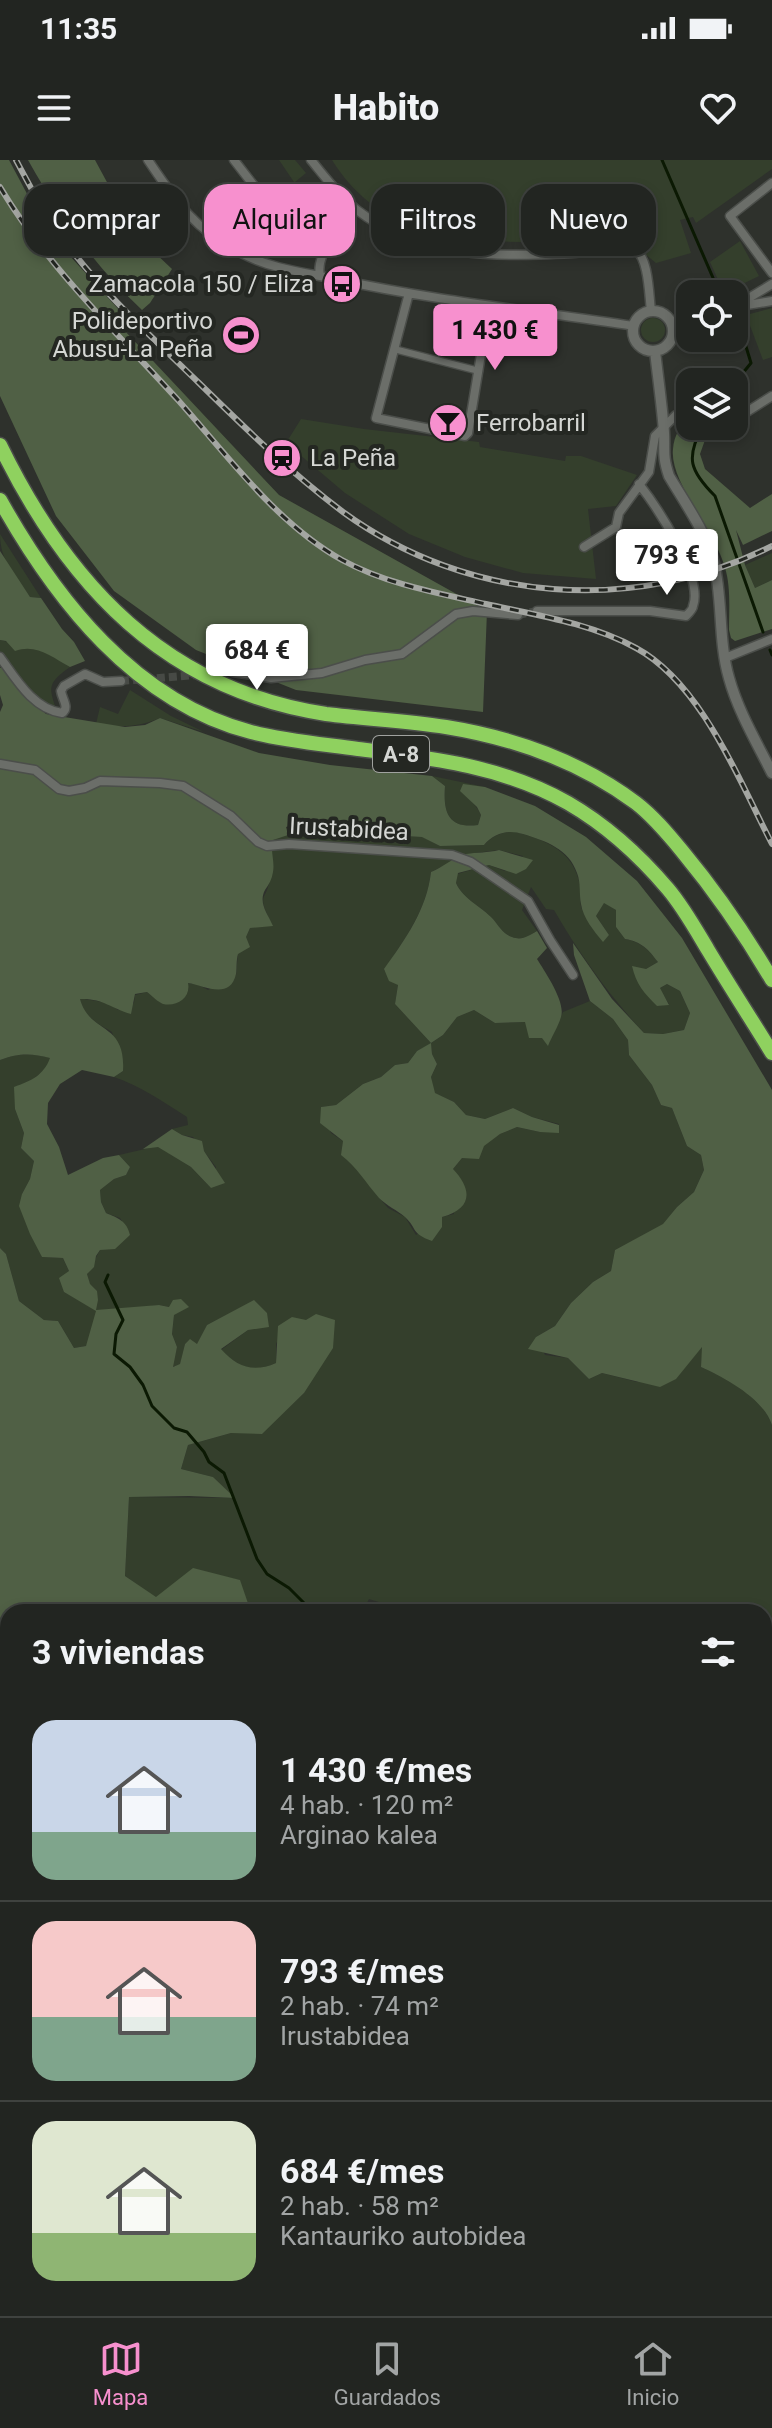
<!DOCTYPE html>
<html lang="es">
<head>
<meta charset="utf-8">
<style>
  body { margin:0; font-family:Roboto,sans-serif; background:#2a2d2a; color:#f1f3f6; height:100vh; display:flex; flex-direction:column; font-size:30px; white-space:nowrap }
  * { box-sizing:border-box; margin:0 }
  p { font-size:26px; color:#a2a5a5 }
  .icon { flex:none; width:44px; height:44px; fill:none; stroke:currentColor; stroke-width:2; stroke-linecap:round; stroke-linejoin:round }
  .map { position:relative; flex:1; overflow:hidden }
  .side { position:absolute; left:0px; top:1444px; width:772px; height:712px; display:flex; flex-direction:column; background:#222521; border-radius:24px 24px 0 0; box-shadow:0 4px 12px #0003,0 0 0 2px #3f423f }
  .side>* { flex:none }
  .guide { position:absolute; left:24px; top:24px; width:724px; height:72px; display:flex; gap:16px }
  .tools { position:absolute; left:676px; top:120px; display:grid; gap:16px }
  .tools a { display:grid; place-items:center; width:72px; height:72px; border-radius:16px; background:#222521; box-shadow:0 4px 12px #0003,0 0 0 2px #3f423f; font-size:40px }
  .price { position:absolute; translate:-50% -68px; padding:0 18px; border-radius:8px; background:#fff; color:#222; font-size:26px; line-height:52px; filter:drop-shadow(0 2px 4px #0008) }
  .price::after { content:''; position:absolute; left:50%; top:48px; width:24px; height:18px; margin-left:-12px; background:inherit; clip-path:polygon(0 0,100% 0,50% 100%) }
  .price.selected { background:#f790ce; color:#111 }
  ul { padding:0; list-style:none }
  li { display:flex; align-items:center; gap:24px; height:200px; padding:0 32px }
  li+li { border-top:2px solid #3f423f }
  li span { display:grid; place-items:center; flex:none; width:224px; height:160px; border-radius:24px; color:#555 }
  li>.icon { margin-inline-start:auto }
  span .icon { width:96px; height:96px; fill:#fffc; stroke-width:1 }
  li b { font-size:34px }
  h2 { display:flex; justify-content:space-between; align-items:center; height:96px; padding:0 32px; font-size:34px }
  .tag { padding:0 28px; border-radius:24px; background:#222521; box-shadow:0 4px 12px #0003,0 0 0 2px #3f423f; font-size:28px; line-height:72px }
  .tag.selected { background:#f790ce; color:#111 }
  .status { display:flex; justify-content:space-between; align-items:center; height:56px; padding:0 40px; background:#222521; direction:ltr }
  .status svg { height:22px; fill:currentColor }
  header { display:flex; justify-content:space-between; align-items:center; height:104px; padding:0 32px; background:#222521; font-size:36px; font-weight:800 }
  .dock { display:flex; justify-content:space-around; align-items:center; height:112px; border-top:2px solid #3f423f; background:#222521; font-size:22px; color:#a2a5a5 }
  .dock a { display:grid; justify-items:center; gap:4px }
  .dock .selected { color:#f790ce }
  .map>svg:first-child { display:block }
</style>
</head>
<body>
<div class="status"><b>11:35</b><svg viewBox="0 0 49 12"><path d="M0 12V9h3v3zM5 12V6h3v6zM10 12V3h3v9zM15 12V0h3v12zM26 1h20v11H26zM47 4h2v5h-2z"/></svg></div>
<header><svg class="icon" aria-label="menu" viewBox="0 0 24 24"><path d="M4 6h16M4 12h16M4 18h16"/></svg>Habito<svg class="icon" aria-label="heart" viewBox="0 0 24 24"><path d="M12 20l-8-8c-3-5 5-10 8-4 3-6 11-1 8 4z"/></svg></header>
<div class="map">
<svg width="772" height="2156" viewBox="0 0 772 2156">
  <rect width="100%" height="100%" fill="#2e312c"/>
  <path fill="#343f2c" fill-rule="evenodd" d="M279,0H295L306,13L295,22L318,48L332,39L337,42L338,50L329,61L274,38L294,22Z
    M332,0H772V9L696,63L693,57L680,60L691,93L656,103L622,75C608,77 585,77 573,82C481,82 387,88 332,0Z
    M740,81L759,116L724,133L710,102Z
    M772,148V197L763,200L746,155Z
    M641 170a12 12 0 1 1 24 0a12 12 0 1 1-24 0Z
    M301,259L364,269L479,282L480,287L565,301L566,296H581L637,315L616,346L588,349L596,419L523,413L465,397L409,374L345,333L286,283Z
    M0,374L41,438L30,437C15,415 0,401 0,374Z
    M772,393V420L755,428L745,405Z
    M0,480L44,491L70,507C43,526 51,529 58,557C33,552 19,528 5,508H0Z
    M130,530L171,556L204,572L160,558C137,568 119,567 96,564L100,547L118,554Z
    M432,616L485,627L463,625C468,643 474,640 481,655L478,665C448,669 443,652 445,626Z
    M306,661L327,667L365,670L386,675L423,677L440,686L484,685C494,674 508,669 523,674C551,682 574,694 580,725C581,733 579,742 582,749C587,761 595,771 603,781L609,775L596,756L604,742L616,750V767L625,779C641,782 648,789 658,802L646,809L657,846L669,844L659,829L667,824L680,831L690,853L684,870L663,874L644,873C609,835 580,795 554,750L546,749L531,727L522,750L537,771C528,776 522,781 512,777C503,774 499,766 493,759C482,747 463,739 456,723L457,714L489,705L505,711L523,696L499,690L467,694L431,712C427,749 405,779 384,810L398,825L395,844L431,883L443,875L457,857L474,850L495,863L526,862L543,878L548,885L563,852L590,841L613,859L628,880L629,895L652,925L661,945L672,948L687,986L701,995L704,1010L694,1032L677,1047L663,1065L615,1090L611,1111L593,1122L571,1143L555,1166L536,1177L545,1195L568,1198L589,1219L602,1213L637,1222L689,1201L703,1185L701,1207C726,1218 763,1238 772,1265V1573L766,1570L767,1553L764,1549V1452H386L382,1443L369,1439L362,1452H251L239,1420L193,1409L156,1438L125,1416L129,1337L234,1338L213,1317L181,1309L188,1285L231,1273H262L304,1233L276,1182V1203C252,1214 239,1207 221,1190L248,1170L254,1141L207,1165L197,1185L190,1180L185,1184L180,1205L172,1207L177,1187L172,1174L174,1155L169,1147L159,1145L118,1150L86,1186L74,1188L58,1161L44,1160L19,1141L6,1094L0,1088V900C19,893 31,893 51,898L46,909L29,922L15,949L24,973L21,988L34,1001L30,1019L22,1034L42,1097L63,1098L69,1111L64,1132L96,1150L87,1114L100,1090L120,1082L130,1075L120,1058L106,1053L101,1042L100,1030L114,1019L126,1015L130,1007L119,995L158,986L191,1007L211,1028L216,1007L193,977L182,975L172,969L188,965L187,957C165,943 139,925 114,917L123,911L112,872C95,862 86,858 79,838L108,843L118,850L134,843L135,835L147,832L161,843L188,823L199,825L208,830L236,815L238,793L250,768L263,766L268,756C257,733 268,739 269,720C273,682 265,674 306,661ZM431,884L432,894L437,904L431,917L434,933L454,942L466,955L485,959L513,948L532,957L559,964V972H540L517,967L500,974L462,998L453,1009L454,1054L442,1057L416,1075L405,1057L388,1048L376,1034L355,1005L342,995L343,981L331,973L321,947L336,945L363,924L381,917L395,905L408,903L417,891Z
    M8,1846V2009L0,2005V1847Z
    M764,1882L772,1887V1995L764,2001Z
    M0,2122H8V2148H46L54,2156H0Z
    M180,2148H236L235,2156H179Z"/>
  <path fill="#506045" d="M0,0H9L41,60L70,96L130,162L123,169L279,335L487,451L483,552L296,530L196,490L114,431L56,356L0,236Z
    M28,0H95L135,74L172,109L150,143L142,150C94,105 60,57 28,0Z
    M688,255L690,266H710L700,294L705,309L750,348L772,334V371L743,385L736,370L745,405L755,428L772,420V469L735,481L731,478L729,470C729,450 731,427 725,408C716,372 669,322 673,289C674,275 681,266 688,255Z
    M0,391L30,437L41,438L62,469L74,482L85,501L70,507C52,497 36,483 15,491L6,481L0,480Z
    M0,508H4L20,529L46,554L125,567L145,565L160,558L259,593L330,605L432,616L445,626C443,652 448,669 478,665L481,655L477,647L460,631L463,624L485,627L535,646L586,677L637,721L682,778L772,930V1265C763,1238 725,1218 701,1207L702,1187L676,1219L660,1227L602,1213L589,1219L568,1198L528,1189L536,1177L555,1166L571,1143L593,1122L611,1111L615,1090L663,1064L677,1047L694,1032L704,1010L701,995L687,986L672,948L661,945L652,925L629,895L628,880L613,859L590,841L574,795L573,783L612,839L644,873L663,874L684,870L690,853L680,831L667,824L660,828L669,845L657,846C644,833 636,824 632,806L646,809L658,802C648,789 642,782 625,779L616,767V750L604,743L596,756L609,775L603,782C594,771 583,758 581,744C579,734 581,723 577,713C569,689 546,681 523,674C508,669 494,673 484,685L440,686L422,677L386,675L365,670L327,667L306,661L286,667L288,675L273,680C270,692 275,701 273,712C272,719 269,724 265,730C258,743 268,754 273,766L250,768L246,777L250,787L238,794C236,801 237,808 236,814C230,841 203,825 188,823C191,838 177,847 163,844C158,842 152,836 147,832L135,834L131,854C110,848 103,838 80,839C90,875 126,861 123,911L114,917L82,910L60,924L48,943L47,964L59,987L68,1015L103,998L119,995L130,1007L126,1015L114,1019L100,1030L101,1042L106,1053C118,1058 127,1061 130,1075L115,1089L100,1090L96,1096L94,1107L87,1114L90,1124L97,1131L98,1140L96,1150L159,1145L169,1147L173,1140L181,1139L189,1147L174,1155L172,1174L177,1187L173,1207L180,1204L185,1184L190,1179L197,1184L207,1165L254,1140L267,1153L269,1167L248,1170L221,1189C237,1207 253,1213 276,1203L278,1166L292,1157L306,1160L316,1154L335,1160L333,1188L304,1233L262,1274L231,1273L188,1285L181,1309L213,1317L235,1338L189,1336L129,1337L125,1416L156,1437L193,1408L240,1420L251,1452H8V1846L0,1847V1088L6,1094L19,1141L44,1160L58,1161L74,1188L86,1186L96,1151L64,1132L59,1118L69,1111L63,1098L42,1097L30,1074L19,1046L22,1034L30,1019L34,1001L21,988L24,973L15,949L14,927C31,921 44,915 50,898C31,893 19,893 0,900V552L3,545L0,535Z
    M499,690L533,700L526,709L516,714L489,705L458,713L456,723C463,739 482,747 493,759C499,766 503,774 512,777C522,781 528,776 537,771L547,788L537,799C545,812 566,842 561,857C558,867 552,876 548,886L542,878H529L525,862L495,863L474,850L457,857L443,875L431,883L432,894L437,904L431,917L435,933L454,942L466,955L485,959L513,948L532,957L559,965V973L540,972L517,967L500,974L484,986L479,999L462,998L453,1009C473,1030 472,1049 442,1057V1067L432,1081C410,1073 418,1069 405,1057C397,1050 387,1046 379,1038C366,1023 357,1007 341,995L343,981L320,963L321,947L336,945L363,924L381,917L395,905L408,903L417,891L431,883L395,844L398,825L389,821L384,809C405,780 427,749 431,712C443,707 452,698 466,694C476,692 488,693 499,690Z
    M172,969L182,975L202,981L204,991L225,1023L211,1028L191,1007L158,987L143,989Z
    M772,1644V1887L764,1882V1658Z
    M772,1995V2156H235L236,2148H764V2001Z"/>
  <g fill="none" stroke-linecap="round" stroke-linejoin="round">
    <path stroke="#0b1903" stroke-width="3" d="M662,0L720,134
      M734,164L744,180L751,203L734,224
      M703,266C685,298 690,311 715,336L763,472
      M770,490L772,495
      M108,1115L105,1122L123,1160L116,1174L114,1194L130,1207L143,1225L152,1246L174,1268L187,1272L204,1292L209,1302L224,1313L257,1399L267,1414L289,1428L313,1452
      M0,1727L8,1726
      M764,1755L772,1752
      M471,2156L477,2148"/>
    <path stroke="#474a45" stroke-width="8" stroke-dasharray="8 4" stroke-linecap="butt" d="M518,455L537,451
      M121,521L233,512"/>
    <g stroke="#4b4e4a" stroke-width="9">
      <path id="pedestrian" d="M394,189L479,211"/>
    </g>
    <g stroke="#4b4e4a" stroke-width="11">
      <path id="minor" d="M148,0C176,42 195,70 241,93C271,109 307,113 340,120C437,141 536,151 634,166
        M234,0L265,40L277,49L333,74
        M311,0C325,17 339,36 357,50C421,99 495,97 573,93C588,93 621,83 634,89C649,96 649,136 651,151
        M772,23L730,56L772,113
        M320,116C315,95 341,63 354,48
        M409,133L376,258L465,276L468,273L489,146
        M741,146L772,141
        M734,147L772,124
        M673,166L690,162
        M734,260L772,236
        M584,387L616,367L619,353L649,312L655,276L676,255L690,249
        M537,451H650L686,456C688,454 693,449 693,446C704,418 657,347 639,324
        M0,497C16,519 33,549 62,553C70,548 62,539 61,531L64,526L85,514L103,522L121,521
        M725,498L772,479
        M233,512L271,518L322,513L365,500L402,494L456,454L473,451L518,455
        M0,604L35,610L59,629L69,631L85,628L100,621L160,623L183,626L231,656L258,682L267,686L289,684L452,695L471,702L528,741L550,780L573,815"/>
    </g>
    <g stroke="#4b4e4a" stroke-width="13">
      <path id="tertiary" d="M633 171a20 20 0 1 1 40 0a20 20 0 1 1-40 0Z
        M655,191C658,218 662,245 664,272C665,291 662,295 669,316C685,343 706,372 714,403C723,440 718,480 729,518C738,551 757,583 772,613"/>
    </g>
    <g stroke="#4b4e4a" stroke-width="17">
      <path id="motorway" d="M0,285C68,425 166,530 326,554C366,559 407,561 446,567C514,578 581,602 636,643C653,656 668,674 682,691C716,732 745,774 772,820
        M0,340C56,440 135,542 251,572C286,581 322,584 358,589C431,598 503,606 568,643C606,665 640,696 668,729C684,748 696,770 708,790C729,825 751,859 772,893"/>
    </g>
    <use href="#pedestrian" stroke="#6b6e69" stroke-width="6"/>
    <use href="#minor" stroke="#6b6e69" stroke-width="8"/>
    <use href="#tertiary" stroke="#6b6e69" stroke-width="10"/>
    <use href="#motorway" stroke="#8fd15f" stroke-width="14"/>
    <g stroke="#a4a6a2" stroke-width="6">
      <path id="rail" d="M16,0C31,28 46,57 66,83C104,134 153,178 199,223C245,268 291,313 343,352C468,443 635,455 772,386
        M0,27C47,106 116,172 178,240C227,295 277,364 342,400C386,424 437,433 486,444C536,455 590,463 636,488C701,523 739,620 772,684"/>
    </g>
    <use href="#rail" stroke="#242722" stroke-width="3" stroke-dasharray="9" stroke-linecap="butt"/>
  </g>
  <defs>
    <g id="bus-disc" transform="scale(2)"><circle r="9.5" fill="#f790ce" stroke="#242722"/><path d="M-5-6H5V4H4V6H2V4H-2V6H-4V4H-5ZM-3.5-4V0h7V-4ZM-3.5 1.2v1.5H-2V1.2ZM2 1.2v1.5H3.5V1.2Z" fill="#111"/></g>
    <g id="stadium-disc" transform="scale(2)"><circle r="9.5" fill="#f790ce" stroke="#242722"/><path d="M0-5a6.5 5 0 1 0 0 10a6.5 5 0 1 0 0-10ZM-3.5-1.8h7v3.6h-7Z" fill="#111"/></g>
    <g id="bar-disc" transform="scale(2)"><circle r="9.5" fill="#f790ce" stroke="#242722"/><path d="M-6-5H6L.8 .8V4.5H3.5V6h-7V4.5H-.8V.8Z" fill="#111"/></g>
    <g id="station-disc" transform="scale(2)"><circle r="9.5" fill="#f790ce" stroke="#242722"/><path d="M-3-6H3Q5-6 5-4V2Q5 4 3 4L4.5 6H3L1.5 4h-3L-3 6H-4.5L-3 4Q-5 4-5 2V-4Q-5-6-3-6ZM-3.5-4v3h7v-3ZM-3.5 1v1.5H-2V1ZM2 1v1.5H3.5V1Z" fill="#111"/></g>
  </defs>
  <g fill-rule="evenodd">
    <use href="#bus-disc" x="342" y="124"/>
    <use href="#stadium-disc" x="241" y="175"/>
    <use href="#bar-disc" x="448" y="263"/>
    <use href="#station-disc" x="282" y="298"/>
  </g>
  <g text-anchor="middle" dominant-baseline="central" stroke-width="8" stroke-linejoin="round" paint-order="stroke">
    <rect fill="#242722" stroke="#a0a29f" stroke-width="2" x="373" y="576" width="56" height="36" rx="6"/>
    <g font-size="22" font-weight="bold" fill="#d5d7d4">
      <text x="401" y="594">A-8</text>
    </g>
    <g font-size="24" fill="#d5d7d4" stroke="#242722" text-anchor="end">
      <text x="314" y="124">Zamacola 150 / Eliza</text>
      <text x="213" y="161">Polideportivo<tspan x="213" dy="28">Abusu-La Peña</tspan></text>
      <text x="476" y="263" text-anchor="start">Ferrobarril</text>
      <text x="310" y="298" text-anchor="start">La Peña</text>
    </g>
    <g font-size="24" fill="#d5d7d4" stroke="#242722">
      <text transform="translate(349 669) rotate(3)">Irustabidea</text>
    </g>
  </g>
</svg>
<div class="tools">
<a><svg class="icon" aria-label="locate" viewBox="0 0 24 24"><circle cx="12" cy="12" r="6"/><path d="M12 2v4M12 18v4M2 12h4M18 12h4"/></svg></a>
<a><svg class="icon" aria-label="layers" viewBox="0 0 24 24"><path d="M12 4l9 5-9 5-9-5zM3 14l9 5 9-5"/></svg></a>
</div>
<b class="price selected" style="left:495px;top:212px">1 430 €</b>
<b class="price" style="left:667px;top:437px">793 €</b>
<b class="price" style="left:257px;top:532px">684 €</b>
<div class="guide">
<a class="tag">Comprar</a>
<a class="tag selected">Alquilar</a>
<a class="tag">Filtros</a>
<a class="tag">Nuevo</a>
</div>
<section class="side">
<h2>3 viviendas<svg class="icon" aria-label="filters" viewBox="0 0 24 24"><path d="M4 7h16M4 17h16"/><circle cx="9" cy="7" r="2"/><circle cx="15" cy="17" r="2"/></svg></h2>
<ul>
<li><span style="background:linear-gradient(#c9d6e8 70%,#7fa58c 0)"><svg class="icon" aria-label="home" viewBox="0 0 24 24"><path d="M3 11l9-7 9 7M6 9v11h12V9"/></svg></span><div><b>1 430 €/mes</b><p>4 hab. · 120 m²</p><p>Arginao kalea</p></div></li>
<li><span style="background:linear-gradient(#f6c9c9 60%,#7fa58c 0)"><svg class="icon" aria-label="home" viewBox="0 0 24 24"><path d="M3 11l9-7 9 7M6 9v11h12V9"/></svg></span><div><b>793 €/mes</b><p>2 hab. · 74 m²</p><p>Irustabidea</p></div></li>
<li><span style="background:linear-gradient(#dfe7d0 70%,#8fb573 0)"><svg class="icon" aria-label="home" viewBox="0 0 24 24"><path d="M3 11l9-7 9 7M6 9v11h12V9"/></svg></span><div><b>684 €/mes</b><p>2 hab. · 58 m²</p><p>Kantauriko autobidea</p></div></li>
</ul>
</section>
</div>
<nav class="dock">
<a class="selected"><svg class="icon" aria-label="map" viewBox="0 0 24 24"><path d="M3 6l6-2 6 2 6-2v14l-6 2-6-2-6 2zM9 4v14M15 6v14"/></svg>Mapa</a>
<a><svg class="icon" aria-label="saved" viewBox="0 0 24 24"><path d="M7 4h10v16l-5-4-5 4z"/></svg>Guardados</a>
<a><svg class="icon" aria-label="home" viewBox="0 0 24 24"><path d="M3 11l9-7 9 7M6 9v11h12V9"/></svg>Inicio</a>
</nav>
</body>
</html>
